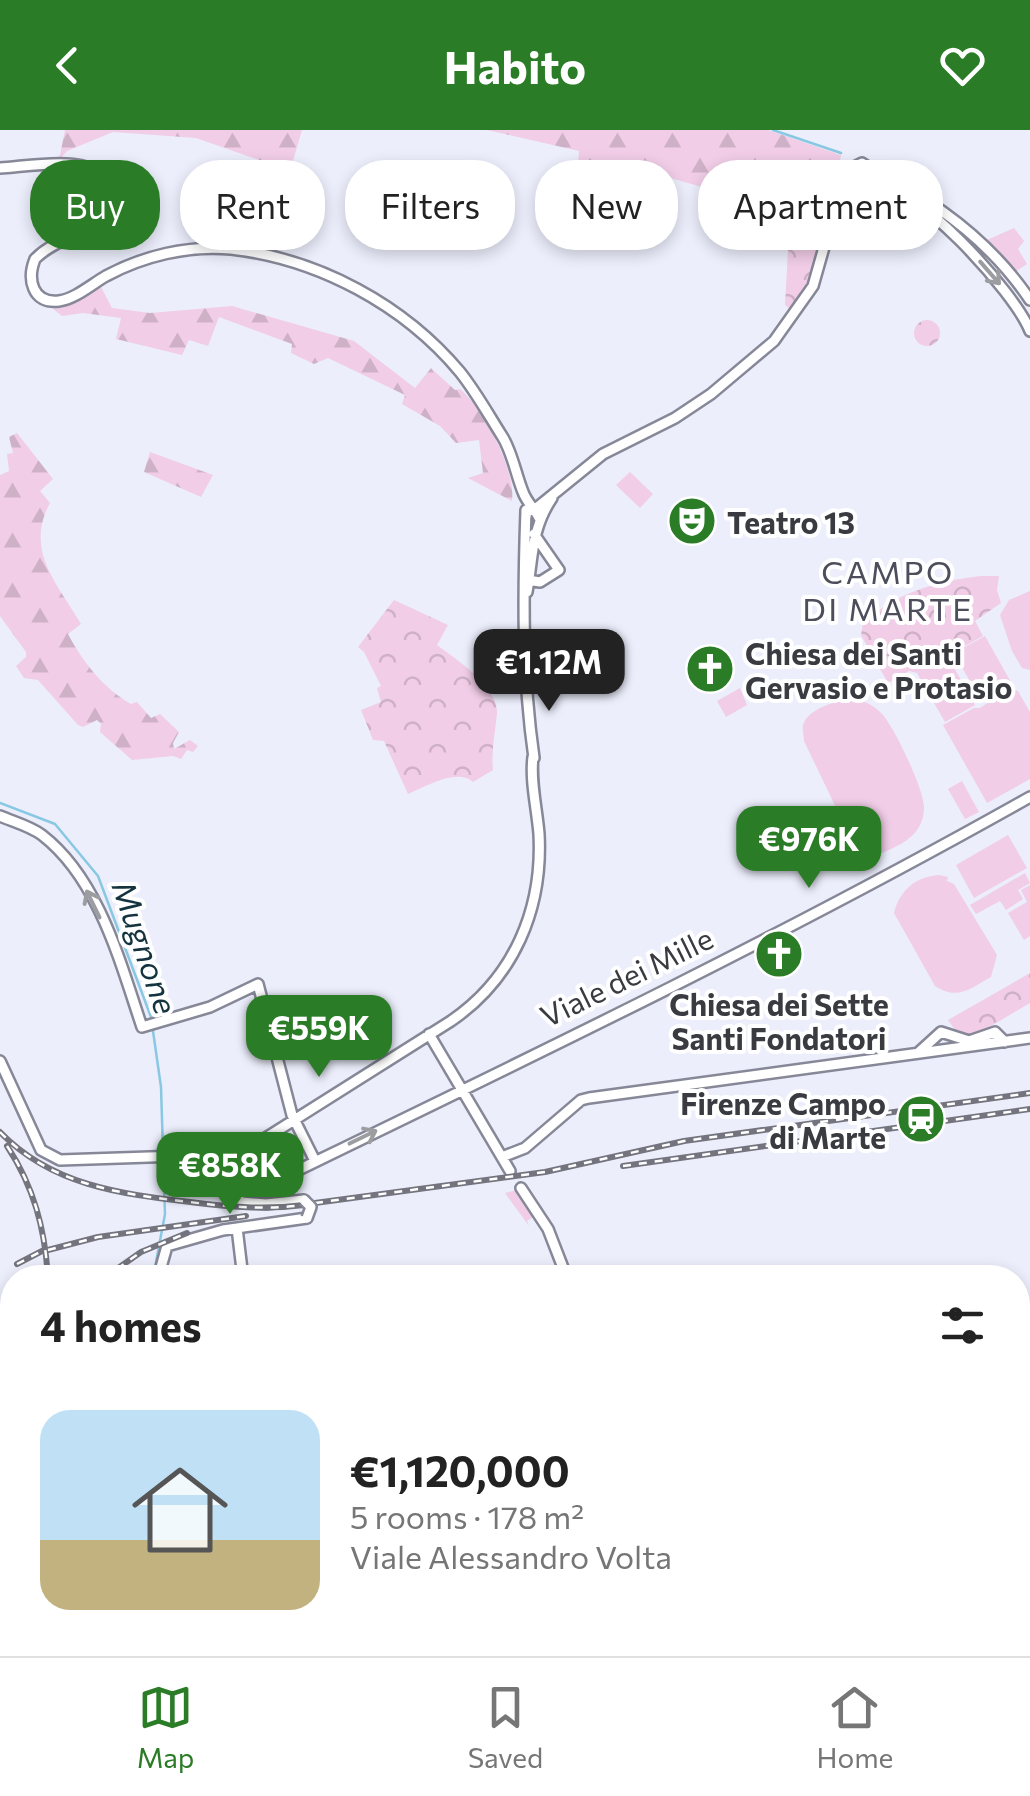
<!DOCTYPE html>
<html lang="en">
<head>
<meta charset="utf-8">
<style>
  body { margin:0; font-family:Commissioner,sans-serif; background:#f6f6f6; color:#222; height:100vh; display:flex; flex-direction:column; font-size:38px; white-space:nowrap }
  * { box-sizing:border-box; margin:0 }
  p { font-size:32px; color:#767676 }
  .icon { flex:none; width:55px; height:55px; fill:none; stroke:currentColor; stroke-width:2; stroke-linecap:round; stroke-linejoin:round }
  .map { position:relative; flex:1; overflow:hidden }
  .sheet { position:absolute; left:0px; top:1135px; width:1030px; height:392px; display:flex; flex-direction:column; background:#fff; border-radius:40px 40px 0 0; box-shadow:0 5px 15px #0003 }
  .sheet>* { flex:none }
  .guide { position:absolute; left:30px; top:30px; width:970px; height:90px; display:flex; gap:20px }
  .price { position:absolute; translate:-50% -85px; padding:0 22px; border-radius:20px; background:#2b7c27; color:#fff; font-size:32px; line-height:65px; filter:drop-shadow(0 2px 5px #0008) }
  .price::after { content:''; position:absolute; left:50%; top:60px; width:30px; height:22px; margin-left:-15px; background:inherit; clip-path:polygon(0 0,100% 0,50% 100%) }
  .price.current { background:#222; color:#fff }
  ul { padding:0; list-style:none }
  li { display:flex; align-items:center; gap:30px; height:250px; padding:0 40px }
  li+li { border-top:2px solid #e0e0e0 }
  li span { display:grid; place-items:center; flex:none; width:280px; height:200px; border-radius:30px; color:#555 }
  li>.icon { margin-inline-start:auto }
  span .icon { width:120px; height:120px; fill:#fffc; stroke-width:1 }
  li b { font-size:42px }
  h2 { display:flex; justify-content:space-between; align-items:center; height:120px; padding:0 40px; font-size:42px }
  .pill { padding:0 35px; border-radius:40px; background:#fff; box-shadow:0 5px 15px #0003; font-size:35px; line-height:90px }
  .pill.current { background:#2b7c27; color:#fff }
  header { display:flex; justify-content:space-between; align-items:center; height:130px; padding:0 40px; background:#2b7c27; color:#fff; font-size:45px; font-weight:700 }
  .dock { display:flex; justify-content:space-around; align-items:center; height:140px; border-top:2px solid #e0e0e0; background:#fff; font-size:28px; color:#767676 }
  .dock a { display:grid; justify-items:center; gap:5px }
  .dock .current { color:#2b7c27 }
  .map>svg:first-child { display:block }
</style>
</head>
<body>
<header><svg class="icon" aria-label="back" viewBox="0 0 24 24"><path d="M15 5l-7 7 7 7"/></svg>Habito<svg class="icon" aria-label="heart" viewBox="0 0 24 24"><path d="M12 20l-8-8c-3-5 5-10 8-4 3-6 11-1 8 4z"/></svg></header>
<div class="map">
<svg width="1030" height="1526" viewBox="0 0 1030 1526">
  <defs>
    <pattern id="forest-firs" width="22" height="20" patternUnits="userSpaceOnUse" patternTransform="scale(2.5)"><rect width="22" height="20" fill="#f1cde7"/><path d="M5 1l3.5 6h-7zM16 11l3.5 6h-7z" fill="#cfb1c7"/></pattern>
    <pattern id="park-crowns" width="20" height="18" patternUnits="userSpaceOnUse" patternTransform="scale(2.5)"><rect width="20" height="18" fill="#f1cde7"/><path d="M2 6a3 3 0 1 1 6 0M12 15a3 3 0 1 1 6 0" fill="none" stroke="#cfb1c7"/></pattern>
  </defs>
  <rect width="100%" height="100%" fill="#eceefc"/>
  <path fill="#f1cde7" d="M1014,98L1024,111L1018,119L1027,134L1015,142L987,110Z
    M630,342L653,364L640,378L616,355Z
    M1030,461V540L1022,538L1012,521L1000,485L1009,470Z
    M985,506L1012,554L981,571L954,523Z
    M947,525L975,575L945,592L917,543Z
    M740,558L747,575L726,587L717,571Z
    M1010,558L1018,561L1030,582V649L987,673L943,595L974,578H980Z
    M857,569C867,572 876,577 883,585C895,599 925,661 924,679C923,700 909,711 891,719C871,729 868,725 853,713L804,611C804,605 802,600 803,595C808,578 840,569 857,569Z
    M962,651L979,682L965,689L948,659Z
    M1008,705L1027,738L974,768L956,735Z
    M1025,743L1030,753L1018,760L1023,769L1006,780L1000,771L976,784L970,775Z
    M939,745L948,747L947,751L954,754L997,825L991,847C971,858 958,871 935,856L894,783C900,760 915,747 939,745Z
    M1030,755V806L1024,810L1008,783L1027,772L1021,760Z
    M520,1059L536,1085L527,1091L529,1096L505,1063Z
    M606,1515H655L661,1526H606L603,1521L608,1518Z"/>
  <path fill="url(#forest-firs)" d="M65,0H302L290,41L196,8L113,2L67,21L59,30Z
    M487,0H768L841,25L840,31L847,36L825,92L667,47H641L576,61L579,21Z
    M100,155L112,178L150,183L232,176L354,211L415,258L431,238L455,260L460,259C484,279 516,340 512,371L468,348L483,343L479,310L456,313L440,296L402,274L405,265L328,228L314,234L291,223L292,214L219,187L208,216L189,210L182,225L116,209L121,188L83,183L62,186L52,178L73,171Z
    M17,303L53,349L40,361L50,373C24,421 58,454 81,494L68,504C83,532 103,558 131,574L137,572L151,588L160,584L179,602L173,613L174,619L190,610L198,616L193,622L187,620L181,629L173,626L132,630L100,602L101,594L97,590L83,597L78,595L38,550L24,548L16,536L26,527V522L0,486V345L9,341L7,324L13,323L9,307Z
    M150,322L213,345L201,367L144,342Z"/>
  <path fill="url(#park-crowns)" d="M790,83L825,93L810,152L793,181L785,175Z
    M914 203a13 13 0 1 1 26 0a13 13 0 1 1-26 0Z
    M981,446H999L997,460L1001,473L975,491L983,506L917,543L909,541L888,553L861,505L863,493C896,463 936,451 981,446Z
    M394,470L448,495L437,515C457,530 499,557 497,584C495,603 491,621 493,640L473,652C457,638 427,656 408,664L384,611L373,610L361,580L381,572L377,558L381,556L364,522L358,517Z
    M1030,843V873L974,906L958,904L948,890Z
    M12,1297V1398L0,1402V1335Z"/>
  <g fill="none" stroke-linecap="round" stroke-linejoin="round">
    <path stroke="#88c8e2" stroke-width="2.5" d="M773,0L841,23
      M0,673L55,694L98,746L151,887L161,957L163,1022
      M153,1148L165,1084L163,1030"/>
    <g stroke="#868898" stroke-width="14">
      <path id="secondary" d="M0,38C28,37 99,21 108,57C111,67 107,78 100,86C83,106 53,110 35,129C27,149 32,174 59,171C75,169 92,154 106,146C143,126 188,115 231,119C319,129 404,175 460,242C476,262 488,284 502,306C512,321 516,345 523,362C527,373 535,379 539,388
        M872,40C934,70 991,112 1030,170
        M870,54C911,46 1016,164 1030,201
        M526,380C523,464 522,545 534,628
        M526,386L528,381L534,380L603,324L675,288L711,264L774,211L813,156L836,75L850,39L862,33L871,39L873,48L868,55L859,58L848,54L842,58
        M528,450L540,452L559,440L534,404
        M527,462C533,427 531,399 552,368
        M0,686C14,692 30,696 42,705C99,749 120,832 142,897L210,877L258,854L292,985L315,1031
        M429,904L510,1041
        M919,922L941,902L969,911L995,902L1005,912
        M0,931L41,1020L60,1030L209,1025L221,1030L228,1039
        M232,1020L245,1021L451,891C514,848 543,779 539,704C537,679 530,651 533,627
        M231,1023L229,1015L220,1018L234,1064L241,1072L266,1074L304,1070
        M502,1027L525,1018L581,970L589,968L1030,908
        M521,1058L548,1099L567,1148
        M234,1060L239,1064L261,1058C519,933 780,808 1030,667
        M237,1098L243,1148
        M158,1148L167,1116L223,1100L307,1088"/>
    </g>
    <g stroke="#868898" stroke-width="16">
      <path id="primary" d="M0,1253L12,1260
        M1018,1336L1030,1341
        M108,1526L110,1515
        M163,1526L164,1515
        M220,1526L222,1515
        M230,1526L231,1515"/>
    </g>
    <use href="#secondary" stroke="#fff" stroke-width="9"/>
    <use href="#primary" stroke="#fff" stroke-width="11"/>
    <path stroke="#73747d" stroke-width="2.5" d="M361,1515L368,1526
      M417,1515L424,1526
      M226,1526L227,1515"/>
    <g stroke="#73747d" stroke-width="6">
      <path id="rail" d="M0,1002C51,1055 120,1064 190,1072C229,1077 265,1080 304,1075
        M7,1016C34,1057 45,1099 48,1148
        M623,1036L1030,979
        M315,1073L545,1042L684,1011L1030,963
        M48,1120L98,1107L246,1086
        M17,1134L42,1121
        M104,1148L141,1122L187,1103
        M0,1321L12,1286"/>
    </g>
    <use href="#rail" stroke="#fff" stroke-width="2.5" stroke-dasharray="8" stroke-linecap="butt"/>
    <g stroke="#868898" stroke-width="14" stroke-linecap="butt">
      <path id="secondary-bridge" d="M304,1070L311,1077L307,1088"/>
    </g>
    <use href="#secondary-bridge" stroke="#fff" stroke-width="9"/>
  </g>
  <defs><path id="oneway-shaft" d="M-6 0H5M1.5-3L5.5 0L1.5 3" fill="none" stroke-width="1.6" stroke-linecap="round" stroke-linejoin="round" transform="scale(2.5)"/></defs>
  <g stroke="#9c9da0">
    <use href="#oneway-shaft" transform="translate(990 143) rotate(49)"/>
    <use href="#oneway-shaft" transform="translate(93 774) rotate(-116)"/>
    <use href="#oneway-shaft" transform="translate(363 1007) rotate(-26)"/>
  </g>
  <defs>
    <g id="theatre-disc" transform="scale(2.5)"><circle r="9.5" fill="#2b7c27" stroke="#fff"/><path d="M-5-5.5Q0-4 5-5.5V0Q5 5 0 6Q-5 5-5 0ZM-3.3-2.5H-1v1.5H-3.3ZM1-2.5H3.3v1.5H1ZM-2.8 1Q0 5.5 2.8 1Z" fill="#fff"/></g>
    <g id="church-disc" transform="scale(2.5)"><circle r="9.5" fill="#2b7c27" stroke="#fff"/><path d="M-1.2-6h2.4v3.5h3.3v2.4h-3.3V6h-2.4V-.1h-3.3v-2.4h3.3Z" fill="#fff"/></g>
    <g id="station-disc" transform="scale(2.5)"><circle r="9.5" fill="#2b7c27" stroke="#fff"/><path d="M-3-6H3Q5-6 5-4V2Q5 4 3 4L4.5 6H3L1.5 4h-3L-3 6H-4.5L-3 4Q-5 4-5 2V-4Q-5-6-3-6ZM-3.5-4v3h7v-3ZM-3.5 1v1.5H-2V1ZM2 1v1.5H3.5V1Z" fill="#fff"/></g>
  </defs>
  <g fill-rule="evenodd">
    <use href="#theatre-disc" x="692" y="391"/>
    <use href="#church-disc" x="710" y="539"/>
    <use href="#church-disc" x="779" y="824"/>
    <use href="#station-disc" x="921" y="989"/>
  </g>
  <g text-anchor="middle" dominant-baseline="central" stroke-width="8" stroke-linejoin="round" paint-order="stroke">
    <g font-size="30" font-weight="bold" fill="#3a3b41" stroke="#fff" text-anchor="start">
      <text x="727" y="391">Teatro 13</text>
      <text x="745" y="522">Chiesa dei Santi<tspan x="745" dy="34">Gervasio e Protasio</tspan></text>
      <text x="779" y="873" text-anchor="middle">Chiesa dei Sette<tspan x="779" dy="34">Santi Fondatori</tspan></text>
      <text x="886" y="972" text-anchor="end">Firenze Campo<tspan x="886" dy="34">di Marte</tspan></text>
    </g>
    <g font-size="30" fill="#3a3b41" stroke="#fff">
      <text transform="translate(626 846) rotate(-26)">Viale dei Mille</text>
    </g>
    <g font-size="32" letter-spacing="2.5" fill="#4c4e5c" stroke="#fff">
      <text x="888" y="441">CAMPO<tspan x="888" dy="37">DI MARTE</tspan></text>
    </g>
    <g font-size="32" font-style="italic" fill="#14333f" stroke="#fff">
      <text transform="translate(146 817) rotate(71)">Mugnone</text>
    </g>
  </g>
</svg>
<b class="price current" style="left:549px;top:584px">€1.12M</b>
<b class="price" style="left:809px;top:761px">€976K</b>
<b class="price" style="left:319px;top:950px">€559K</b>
<b class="price" style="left:230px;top:1087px">€858K</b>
<div class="guide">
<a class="pill current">Buy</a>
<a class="pill">Rent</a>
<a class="pill">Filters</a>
<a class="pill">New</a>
<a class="pill">Apartment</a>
</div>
<section class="sheet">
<h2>4 homes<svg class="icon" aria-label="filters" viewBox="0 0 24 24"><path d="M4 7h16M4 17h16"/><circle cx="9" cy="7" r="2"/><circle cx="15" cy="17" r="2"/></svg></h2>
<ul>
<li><span style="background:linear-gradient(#bfe0f5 65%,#c2b280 0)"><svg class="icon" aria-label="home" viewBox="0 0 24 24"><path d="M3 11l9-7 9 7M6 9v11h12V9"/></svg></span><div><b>€1,120,000</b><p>5 rooms · 178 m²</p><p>Viale Alessandro Volta</p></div></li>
</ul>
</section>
</div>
<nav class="dock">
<a class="current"><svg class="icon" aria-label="map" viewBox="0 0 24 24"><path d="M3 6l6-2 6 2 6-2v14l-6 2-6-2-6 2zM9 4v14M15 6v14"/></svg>Map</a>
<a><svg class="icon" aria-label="saved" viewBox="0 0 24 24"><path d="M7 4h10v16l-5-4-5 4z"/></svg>Saved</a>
<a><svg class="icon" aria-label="home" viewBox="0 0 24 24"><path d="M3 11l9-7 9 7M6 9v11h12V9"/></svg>Home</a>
</nav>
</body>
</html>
